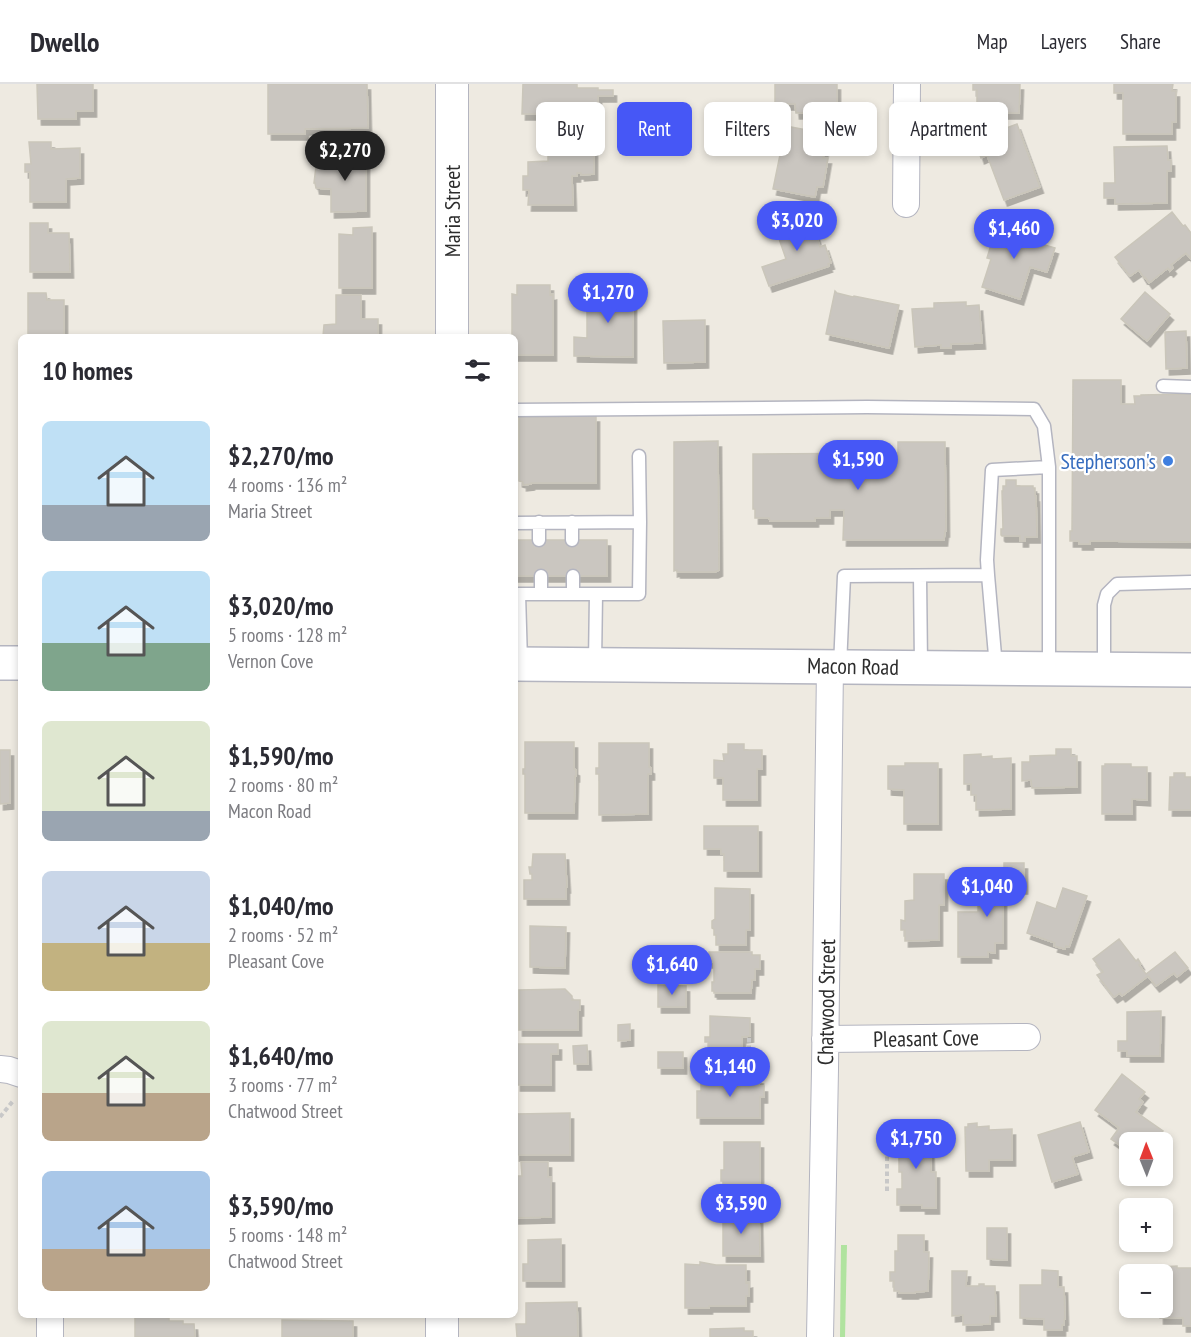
<!DOCTYPE html>
<html lang="en">
<head>
<meta charset="utf-8">
<style>
  body { margin:0; font-family:"PT Sans Narrow",sans-serif; background:#f7f7f7; color:#2b2b33; height:100vh; display:flex; flex-direction:column; font-size:22px; white-space:nowrap }
  * { box-sizing:border-box; margin:0 }
  p { font-size:20px; color:#7c7c81 }
  .icon { flex:none; width:33px; height:33px; fill:none; stroke:currentColor; stroke-width:2; stroke-linecap:round; stroke-linejoin:round }
  .map { position:relative; flex:1; overflow:hidden }
  .drawer { position:absolute; left:18px; top:250px; width:500px; height:984px; display:flex; flex-direction:column; background:#fff; border-radius:9px; box-shadow:0 3px 9px #0003 }
  .drawer>* { flex:none }
  .top-card { position:absolute; left:536px; top:18px; width:566px; height:54px; display:flex; gap:12px }
  .needle { width:39px; rotate:359deg }
  .fabs { position:absolute; left:1119px; top:1048px; display:grid; gap:12px }
  .fabs a { display:grid; place-items:center; width:54px; height:54px; border-radius:9px; background:#fff; box-shadow:0 3px 9px #0003; font-size:30px }
  .price { position:absolute; translate:-50% -51px; padding:0 14px; border-radius:21px; background:#4657f6; color:#fff; font-size:20px; line-height:39px; filter:drop-shadow(0 2px 3px #0008) }
  .price::after { content:''; position:absolute; left:50%; top:36px; width:18px; height:14px; margin-left:-9px; background:inherit; clip-path:polygon(0 0,100% 0,50% 100%) }
  .price.current { background:#222; color:#fff }
  ul { padding:0; list-style:none }
  li { display:flex; align-items:center; gap:18px; height:150px; padding:0 24px }
  li span { display:grid; place-items:center; flex:none; width:168px; height:120px; border-radius:9px; color:#555 }
  li>.icon { margin-inline-start:auto }
  span .icon { width:72px; height:72px; fill:#fffc; stroke-width:1 }
  li b { font-size:26px }
  h2 { display:flex; justify-content:space-between; align-items:center; height:72px; padding:0 24px; font-size:26px }
  .chip { padding:0 21px; border-radius:9px; background:#fff; box-shadow:0 3px 9px #0003; font-size:21px; line-height:54px }
  .chip.current { background:#4657f6; color:#fff }
  header { display:flex; align-items:center; gap:36px; box-sizing:border-box; height:84px; padding:0 30px; background:#fff; border-bottom:2px solid #e1e1e2 }
  header strong { font-size:28px }
  nav { display:flex; gap:33px; margin-inline-start:auto; font-size:21px }
  .map>svg:first-child { display:block }
</style>
</head>
<body>
<header>
<strong>Dwello</strong>
<nav><a>Map</a><a>Layers</a><a>Share</a></nav>
</header>
<div class="map">
<svg width="1191" height="1253" viewBox="0 0 1191 1253">
  <defs>
    <filter id="shadow"><feDropShadow dx="3.5" dy="6" stdDeviation="0" flood-color="#0004"/></filter>
  </defs>
  <rect width="100%" height="100%" fill="#eeeae1"/>
  <path fill="#b0e39f" d="M841,1161H847L845,1253H840Z"/>
  <path fill="#cac6c0" stroke="#cac6ba" stroke-width="1.5" filter="url(#shadow)" d="M37,0H93V27H76V35H38Z
    M268,0H367L368,44L305,45V50H268Z
    M523,0H577V4H598V6H613V12H598V30H588V32L580,31V30H571V33H566V30H522Z
    M775,0H837V28L796,29L795,20H775Z
    M973,0H1020L1019,29H977V6H973Z
    M1114,0H1173L1172,7H1176V38H1172V50H1123V9H1114Z
    M1017,40L1040,103L1004,116L987,71L981,74L975,56Z
    M786,42L828,50L823,74H828L823,103H817L815,113L773,105L781,66L779,63L781,57L784,55Z
    M29,58H51V65L80,64V94L66,95V118H30V88H25V80H31Z
    M548,62H569V65H594V90L581,91V89H577V92H572L573,121H528L529,106H523V92H528V78L548,77Z
    M1167,62L1168,76H1171V87H1167V119L1115,120V114H1104V99H1115L1114,63Z
    M348,68H366V127L331,128V105L316,104L315,99H314L316,82L331,83L332,74L348,75Z
    M1172,128L1183,142L1185,141L1191,149V175L1186,169L1171,181L1173,184L1170,187L1168,184L1149,199L1145,193L1144,194L1139,186L1130,192L1115,173Z
    M810,132L820,163L825,161L831,179L828,180L829,182L769,202L762,183L786,175L775,143Z
    M998,138L1007,141L1006,142L1040,153L1038,159L1055,164L1047,188L1030,183L1020,215L982,203L991,175L987,174Z
    M30,139H48V149H69L70,188H30Z
    M372,143V204H339V150L353,151V144Z
    M517,201H550V211L553,210V271H514V254H512V210L517,211Z
    M598,201H622V206H633V273L574,272V253L587,254V215H589V205H598Z
    M835,207L837,209L853,213L854,212L899,221L889,264L826,250Z
    M1145,208L1170,230L1147,257L1121,235Z
    M28,209H46L47,216H64V254H28Z
    M336,211H361V235H378V254H320V252H323L324,241L336,240Z
    M966,218V222L979,221L982,259L951,260V264H941V261L915,263L912,225L934,224V219Z
    M705,236V278L664,279L663,237Z
    M1186,247L1187,284L1166,285L1165,248Z
    M1073,296H1121V320H1135L1134,312H1141V311L1191,310V458L1090,457V460H1079V457H1070V447H1072Z
    M596,332V399H531V400L523,401V398L519,397V333Z
    M718,357L719,486L715,488H677V486L674,487V358Z
    M898,358H945L946,447H945L944,456H843L844,426H830V434H815V437H770L769,434H755V425H753V370L898,369Z
    M1006,396H1016V402H1033V404H1035V412H1036L1037,453H1025V457H1020V452H1002L1001,451V445H1003L1002,407H1003V402H1006Z
    M514,456H607V492H514Z
    M525,658H574V685L576,686V692H575L574,729H525V690H523V685H525Z
    M599,659H649V683L651,684V690H648V730L599,731V690H596V684H599Z
    M728,660H744V666H762V685H757V716H723V694H714V676L724,677L723,670H728Z
    M1056,665H1071V672H1077V703L1032,704L1031,696L1022,697V678H1030V672L1056,671Z
    M0,666H10V719L0,720Z
    M981,670V673L992,672V675L1011,674V725L976,726V711H971V700H964V671Z
    M905,679H938V740H904V706L888,705V682H905Z
    M1105,680H1131V683H1147V716L1132,715V730H1102V682H1105Z
    M1174,689H1185V693H1191V726H1169L1170,693H1174Z
    M704,742H758V787H724V770H721V765H704Z
    M533,770H565L567,803H566V815H524V796H532V790H530L529,783H532Z
    M1004,779H1024V804H1002V813H1003V859H995V869L988,868V873H958V828H978V815H998V799H1004Z
    M914,790H944V821H939V856L905,857V846H901V836L905,837V817L914,816Z
    M715,804L750,805V846H746V861H716V851H714V845L712,844V837L715,835Z
    M1063,804L1087,812L1069,863L1066,862L1065,865L1054,862L1055,859L1027,849L1037,818L1056,825Z
    M530,842L566,843L565,884L530,883Z
    M1119,855L1136,877L1138,875L1141,880L1139,881L1146,890L1175,868L1188,884L1177,893L1174,889L1156,902L1148,892L1122,912L1120,909L1114,913L1097,891L1103,888L1093,875Z
    M709,868H752V871H760V885H755V896H752L751,909H714V907H712V898H714V878H709Z
    M658,901L686,902V923H658Z
    M565,905L572,912V916H580V926H578V946H519V906Z
    M1161,927L1160,972H1127V967H1118V957H1127V928Z
    M710,932L750,934V952L742,953V974H709V958H705V953H710Z
    M630,940V956L618,957V941Z
    M517,960H558V970H551V1001H517V990H515V977H517Z
    M587,961L588,980H574L573,962Z
    M658,968H683V984H658Z
    M1122,990L1145,1008L1139,1015L1143,1018L1136,1028L1163,1047L1154,1059H1130V1068L1111,1055L1119,1044L1095,1026Z
    M701,993L760,994L759,1002H764V1013H760V1034H697V1007H701Z
    M570,1029V1071H516V1030Z
    M1080,1038L1089,1068L1072,1073L1078,1090L1052,1098L1038,1051Z
    M977,1039V1043L989,1042V1046L1012,1045V1076H989V1087H966L965,1043H968V1040Z
    M896,1046L930,1048L931,1088H936V1124H922V1121H897V1105H902V1088H899V1070H896Z
    M724,1058H760V1100H723V1097H721V1086H724Z
    M521,1078H548V1093H551V1133L515,1134V1092H522Z
    M723,1129H759L760,1172H723Z
    M987,1144H1007V1176L987,1175Z
    M898,1151H924V1168H929L928,1207L915,1208V1209H899V1207H894V1197H890V1188H895V1167H898Z
    M561,1155V1197H523V1180H528V1156Z
    M700,1178L716,1181H746V1199L749,1198V1212H746V1222H709V1224H685V1180L700,1181Z
    M1177,1182V1184H1191V1242H1183V1234H1160V1224H1162V1191H1161V1183Z
    M1042,1186L1058,1187V1203H1064L1065,1235H1064V1241H1062V1246H1044V1235L1020,1234V1201H1042Z
    M952,1187H967L966,1202H979V1200H984V1202H995L996,1232H990V1240L963,1241V1231L952,1232Z
    M577,1218L578,1253H517L516,1240H526V1219Z
    M135,1232H167V1234H169V1237H183V1240H194L195,1253H135Z
    M282,1236L353,1237V1253H282Z
    M744,1244V1247H753V1253H710V1245Z"/>
  <g fill="none" stroke-linecap="round" stroke-linejoin="round">
    <g stroke="#b4b5c0" stroke-width="15">
      <path id="service" d="M1163,302L1191,303
        M514,326L867,323L1034,325L1044,342L1049,383
        M639,372L640,438
        M539,438V456
        M572,438V456
        M514,439L640,438L639,510H514
        M988,491L987,476L992,386L1049,383V585
        M541,492V510
        M573,492V510
        M920,492L921,581
        M519,510L521,578
        M595,579L596,510
        M840,582L844,492L988,491L996,583
        M1104,583V521L1107,510L1117,500L1191,498"/>
    </g>
    <g stroke="#b4b5c0" stroke-width="28">
      <path id="minor" d="M906,120L907,0
        M825,955L1027,953
        M0,985L9,986L21,990
        M50,1253V1232
        M820,1253L825,985L830,582"/>
    </g>
    <g stroke="#b4b5c0" stroke-width="34">
      <path id="tertiary" d="M452,254V0
        M442,1253V1232"/>
    </g>
    <g stroke="#b4b5c0" stroke-width="36">
      <path id="secondary" d="M0,579H21
        M514,580L1191,586"/>
    </g>
    <path stroke="#c8c8c8" stroke-width="4" stroke-dasharray="4.5 3" stroke-linecap="butt" d="M749,954V984
      M0,1033L13,1017
      M887,1107V1062H893"/>
    <use href="#service" stroke="#fff" stroke-width="12"/>
    <use href="#minor" stroke="#fff" stroke-width="26"/>
    <use href="#tertiary" stroke="#fff" stroke-width="32"/>
    <use href="#secondary" stroke="#fff" stroke-width="33"/>
  </g>
  <circle fill="#3f7fe0" stroke="#fff" stroke-width="2" cx="1168" cy="377" r="6"/>
  <g text-anchor="middle" dominant-baseline="central" stroke-width="4.5" stroke-linejoin="round" paint-order="stroke">
    <g font-size="22" fill="#2d2d2d" stroke="#fff">
      <text transform="translate(452 127) rotate(-90)">Maria Street</text>
      <text transform="translate(853 582) rotate(1)">Macon Road</text>
      <text transform="translate(826 918) rotate(-89)">Chatwood Street</text>
      <text transform="translate(926 954) rotate(-1)">Pleasant Cove</text>
    </g>
    <g font-size="22" fill="#366cbe" stroke="#fff" text-anchor="end">
      <text x="1156" y="377">Stepherson's</text>
    </g>
  </g>
</svg>
<div class="fabs">
<a><svg class="needle" viewBox="-14 -14 28 28"><path d="M0-13l5 13h-10z" fill="#e53935"/><path d="M0 13l5-13h-10z" fill="#7c7c81"/></svg></a>
<a>+</a>
<a>−</a>
</div>
<b class="price current" style="left:345px;top:98px">$2,270</b>
<b class="price" style="left:797px;top:168px">$3,020</b>
<b class="price" style="left:1014px;top:176px">$1,460</b>
<b class="price" style="left:608px;top:240px">$1,270</b>
<b class="price" style="left:858px;top:407px">$1,590</b>
<b class="price" style="left:987px;top:834px">$1,040</b>
<b class="price" style="left:672px;top:912px">$1,640</b>
<b class="price" style="left:730px;top:1014px">$1,140</b>
<b class="price" style="left:916px;top:1086px">$1,750</b>
<b class="price" style="left:741px;top:1151px">$3,590</b>
<div class="top-card">
<a class="chip">Buy</a>
<a class="chip current">Rent</a>
<a class="chip">Filters</a>
<a class="chip">New</a>
<a class="chip">Apartment</a>
</div>
<section class="drawer">
<h2>10 homes<svg class="icon" aria-label="filters" viewBox="0 0 24 24"><path d="M4 7h16M4 17h16"/><circle cx="9" cy="7" r="2"/><circle cx="15" cy="17" r="2"/></svg></h2>
<ul>
<li><span style="background:linear-gradient(#bfe0f5 70%,#9aa5b1 0)"><svg class="icon" aria-label="home" viewBox="0 0 24 24"><path d="M3 11l9-7 9 7M6 9v11h12V9"/></svg></span><div><b>$2,270/mo</b><p>4 rooms · 136 m²</p><p>Maria Street</p></div></li>
<li><span style="background:linear-gradient(#bfe0f5 60%,#7fa58c 0)"><svg class="icon" aria-label="home" viewBox="0 0 24 24"><path d="M3 11l9-7 9 7M6 9v11h12V9"/></svg></span><div><b>$3,020/mo</b><p>5 rooms · 128 m²</p><p>Vernon Cove</p></div></li>
<li><span style="background:linear-gradient(#dfe7d0 75%,#9aa5b1 0)"><svg class="icon" aria-label="home" viewBox="0 0 24 24"><path d="M3 11l9-7 9 7M6 9v11h12V9"/></svg></span><div><b>$1,590/mo</b><p>2 rooms · 80 m²</p><p>Macon Road</p></div></li>
<li><span style="background:linear-gradient(#c9d6e8 60%,#c2b280 0)"><svg class="icon" aria-label="home" viewBox="0 0 24 24"><path d="M3 11l9-7 9 7M6 9v11h12V9"/></svg></span><div><b>$1,040/mo</b><p>2 rooms · 52 m²</p><p>Pleasant Cove</p></div></li>
<li><span style="background:linear-gradient(#dfe7d0 60%,#b9a48a 0)"><svg class="icon" aria-label="home" viewBox="0 0 24 24"><path d="M3 11l9-7 9 7M6 9v11h12V9"/></svg></span><div><b>$1,640/mo</b><p>3 rooms · 77 m²</p><p>Chatwood Street</p></div></li>
<li><span style="background:linear-gradient(#a9c7e8 65%,#b9a48a 0)"><svg class="icon" aria-label="home" viewBox="0 0 24 24"><path d="M3 11l9-7 9 7M6 9v11h12V9"/></svg></span><div><b>$3,590/mo</b><p>5 rooms · 148 m²</p><p>Chatwood Street</p></div></li>
</ul>
</section>
</div>
</body>
</html>
